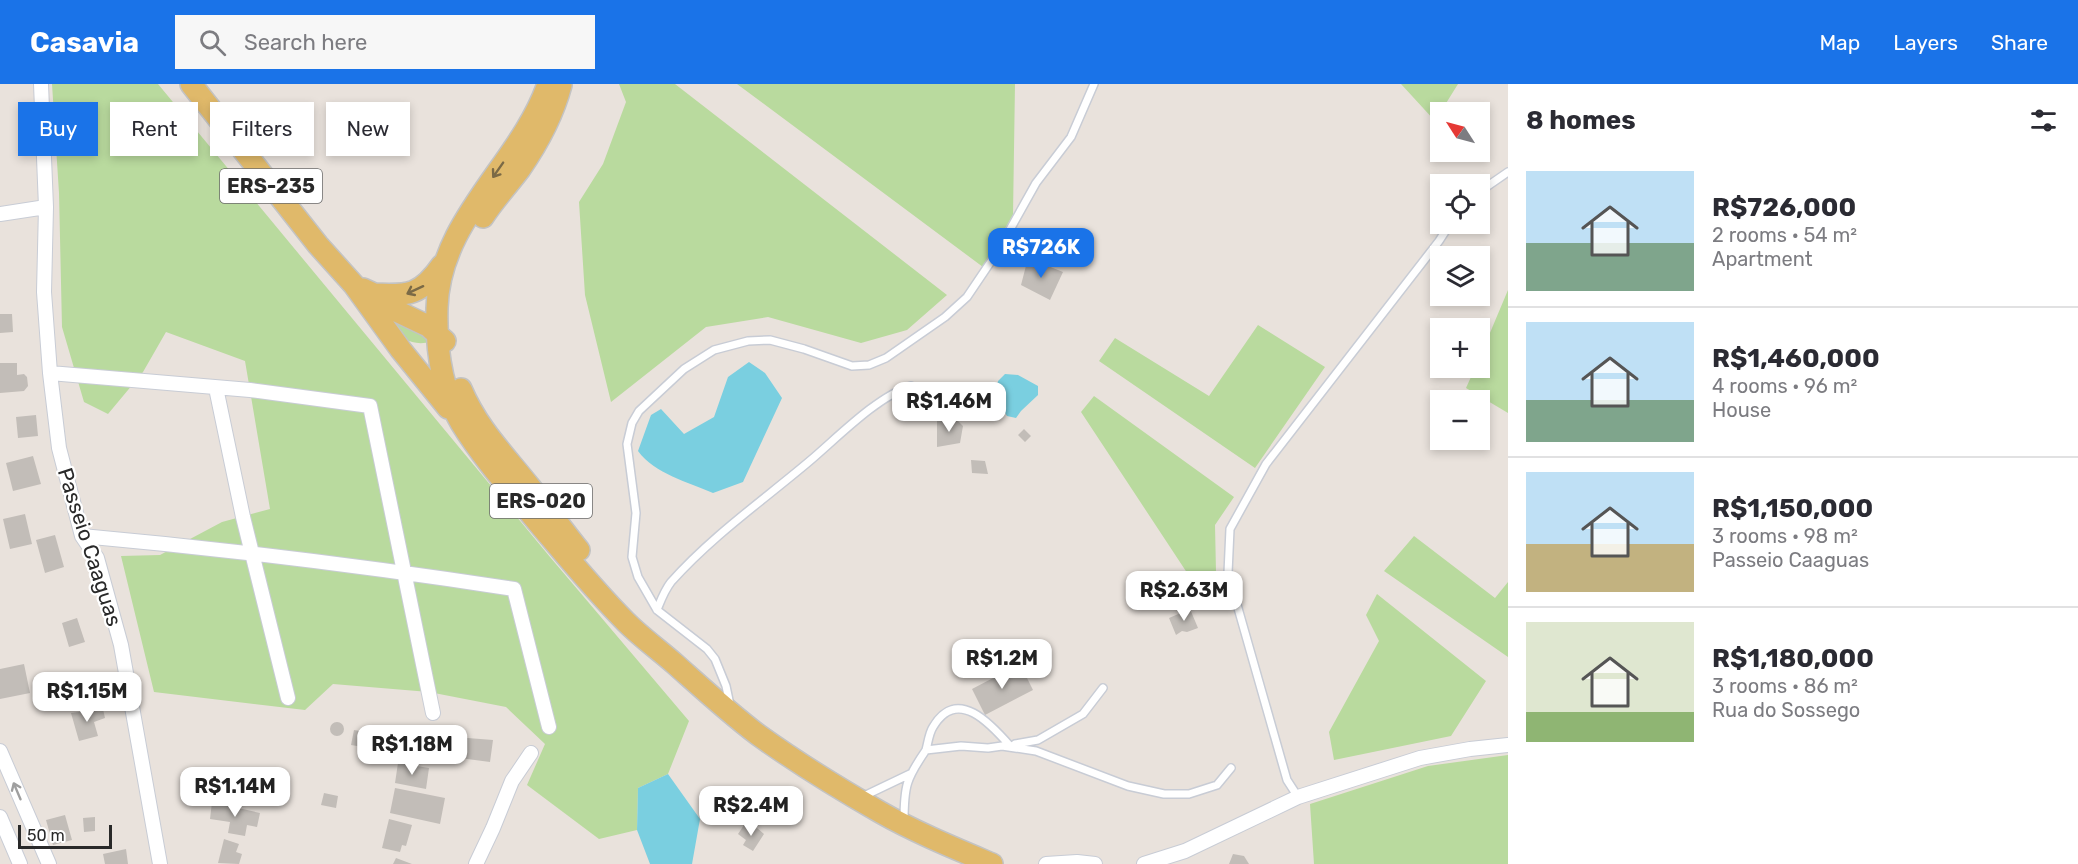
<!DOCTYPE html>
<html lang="en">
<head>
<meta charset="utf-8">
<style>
  body { margin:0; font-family:Rubik,sans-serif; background:#f7f7f7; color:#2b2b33; height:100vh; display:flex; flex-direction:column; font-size:22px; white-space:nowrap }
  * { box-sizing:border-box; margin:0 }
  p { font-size:20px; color:#7c7c81 }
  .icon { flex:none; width:33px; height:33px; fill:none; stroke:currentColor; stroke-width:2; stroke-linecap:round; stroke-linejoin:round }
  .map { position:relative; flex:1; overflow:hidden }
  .panel { display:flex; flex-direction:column; background:#fff; width:570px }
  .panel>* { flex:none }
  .banner { position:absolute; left:18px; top:18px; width:570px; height:54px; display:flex; gap:12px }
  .needle { width:39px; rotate:306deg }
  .controls { position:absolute; left:1430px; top:18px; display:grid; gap:12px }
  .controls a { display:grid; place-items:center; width:60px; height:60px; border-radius:0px; background:#fff; box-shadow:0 3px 9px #0003; font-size:30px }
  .scale { position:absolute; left:18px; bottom:15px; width:94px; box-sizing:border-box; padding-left:6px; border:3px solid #292929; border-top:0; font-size:16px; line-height:21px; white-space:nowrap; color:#292929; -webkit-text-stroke:4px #fff; paint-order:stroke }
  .price { position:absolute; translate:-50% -51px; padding:0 14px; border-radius:12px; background:#fff; color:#222; font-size:20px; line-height:39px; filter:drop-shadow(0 2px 3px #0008) }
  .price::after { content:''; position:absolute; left:50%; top:36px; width:18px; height:14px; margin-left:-9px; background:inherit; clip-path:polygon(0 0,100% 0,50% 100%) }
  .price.on { background:#1a73e8; color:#fff }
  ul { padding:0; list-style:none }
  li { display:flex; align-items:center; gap:18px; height:150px; padding:0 18px }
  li+li { border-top:2px solid #e1e1e2 }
  li span { display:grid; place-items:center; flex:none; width:168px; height:120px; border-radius:0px; color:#555 }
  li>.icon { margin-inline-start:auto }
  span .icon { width:72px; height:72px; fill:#fffc; stroke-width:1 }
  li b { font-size:26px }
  h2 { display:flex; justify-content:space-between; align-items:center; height:72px; padding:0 18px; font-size:26px }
  .pill { padding:0 21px; border-radius:0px; background:#fff; box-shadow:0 3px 9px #0003; font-size:21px; line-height:54px }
  .pill.on { background:#1a73e8; color:#fff }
  header { display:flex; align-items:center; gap:36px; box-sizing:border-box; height:84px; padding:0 30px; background:#1a73e8; color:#fff }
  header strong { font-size:28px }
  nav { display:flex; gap:33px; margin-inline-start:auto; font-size:21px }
  .search { width:420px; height:54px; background:#f7f7f7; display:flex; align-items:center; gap:15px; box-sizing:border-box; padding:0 21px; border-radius:0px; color:#7c7c81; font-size:22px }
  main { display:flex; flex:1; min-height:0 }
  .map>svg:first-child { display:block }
</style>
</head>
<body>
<header>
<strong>Casavia</strong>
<div class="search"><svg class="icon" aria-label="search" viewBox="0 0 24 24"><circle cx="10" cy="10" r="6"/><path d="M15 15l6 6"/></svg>Search here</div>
<nav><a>Map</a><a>Layers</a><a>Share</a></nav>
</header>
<main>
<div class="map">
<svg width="1508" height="780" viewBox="0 0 1508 780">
  <rect width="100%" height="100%" fill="#e9e2dc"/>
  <path fill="#b9da9e" d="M52,0H158L550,473L689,637L668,690L638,704L637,746L599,755L527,701L545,660L506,623L429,608L333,600L305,626L154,608L121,472L160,471L222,438L270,425L245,277L166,248L143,288L108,330L84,318L62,243L59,109Z
    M619,0H675L947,211L907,246L861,259L768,233L706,243L611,318L585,211L579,118L603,80L626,18Z
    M737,0H1015L1013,131L983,183Z
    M1401,0H1458L1435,37Z
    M1508,206V329L1466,304L1475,284H1479V275Z
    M391,231L431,257C418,263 399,256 392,242C392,241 391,232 391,231Z
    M1258,241L1325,283L1255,384L1099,277L1115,254L1209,312Z
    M1094,312L1234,413L1215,441L1216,488L1220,503L1203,513L1081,328Z
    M1414,452L1495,514L1508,498V573L1384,487Z
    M1377,510L1486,597L1451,652L1334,676L1329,648L1379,557L1366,531Z
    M1508,671V780H1314L1310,720L1428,682Z"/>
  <path fill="#7acfe0" d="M749,278L765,289L782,314L743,398L713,409C688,398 655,390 638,367L651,331L661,325L684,350L714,333L728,293Z
    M1005,290L1018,291L1038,302V311L1021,327L1016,334L1007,332L995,312L998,297Z
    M668,690L700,735L692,780H650L637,746L638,704Z"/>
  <path fill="#c2bdb8" d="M1028,174L1063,188L1050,216L1021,201Z
    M0,230H12L13,248L0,249Z
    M0,279H17V291L24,290L27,293L28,302L24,307L0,309Z
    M36,331L38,352L18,354L16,333Z
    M956,335L963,342L960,359L937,363V337Z
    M1024,345L1031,352L1025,358L1018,351Z
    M33,372L41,400L13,407L6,379Z
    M971,376L985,377L988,390L972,389Z
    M25,430L32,460L10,465L3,435Z
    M55,451L64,483L45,489L36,456Z
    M1167,507L1172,518L1160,523L1155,512Z
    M1190,525L1198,544L1187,548L1182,547L1176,551L1169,534Z
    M77,534L85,558L69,563L62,539Z
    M24,580L30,609L0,615V585Z
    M1020,580L1033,606L985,631L972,605Z
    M103,625L105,634L94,638L98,652L79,657L71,629Z
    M330 645a7 7 0 1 1 14 0a7 7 0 1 1-14 0Z
    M354,646L378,650L375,665L351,661Z
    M455,653L493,656L490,678L452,673Z
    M385,654L398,657L397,662L384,660Z
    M398,679L429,684L426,705L395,699Z
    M395,704L445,714L440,740L390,729Z
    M324,709L338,712L336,724L321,721Z
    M212,718L260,729L257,743L247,741L245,752L228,749L230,738L210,735Z
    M65,731L72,756L53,761L46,736Z
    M95,733V747L84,748L83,734Z
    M389,735L412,741L406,762L402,761L400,768L382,764Z
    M744,741L752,747L757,744L764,750L753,767L743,761L746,756L738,750Z
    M224,755L239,760L236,768L242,770L239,780L218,779Z
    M126,765L128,780H105L103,770Z
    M1233,770L1244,772L1249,780H1229Z
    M396,774L412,780H393Z"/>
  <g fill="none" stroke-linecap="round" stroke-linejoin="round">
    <g stroke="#c8ccd5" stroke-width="10">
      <path id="service" d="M1479,108L1508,88
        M657,526C661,516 664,507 671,498C713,451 765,415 812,375C839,352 878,312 911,302L921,308L925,322
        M730,621L726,602L715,575L707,565L657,526L638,493L632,473L636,429L627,360L632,339L639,327L684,285L714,266L748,257L770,256L804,265L852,282L869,281L886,274L945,233L967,213L998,167L1036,99L1071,53L1094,0
        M926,666C928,659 929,649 933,643C957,602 991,640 1011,663L1015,660L1038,656L1083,630L1103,604
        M864,712L910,690
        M1298,713L1287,696L1228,489L1230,445L1266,380L1439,157L1450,140
        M904,738C904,702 906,695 926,666L961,662L988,664L1002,662L1036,667L1128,702L1164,710H1189L1217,701L1231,684"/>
    </g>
    <g stroke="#c8ccd5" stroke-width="16">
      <path id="minor" d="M41,0L46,123L44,208L50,289L59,364L82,452L97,474L121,561L160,780
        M0,130L46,123
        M50,289L250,306L370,322L433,629
        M216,304L243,433L288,614
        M82,452C227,465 371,483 514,505L549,643
        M0,667L49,780
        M0,733L20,780
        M476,780L493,744L512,697L531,669
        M1046,780L1077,778L1095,780
        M1144,780L1185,767L1298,713L1420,674L1470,665L1508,661"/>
    </g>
    <g stroke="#c3c3c3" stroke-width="24">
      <path id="primary" d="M191,0L318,161L354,201L401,266L448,324
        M548,0C521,79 439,135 437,224C436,262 441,305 461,339C483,375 513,408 540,441C568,474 595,507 626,538C641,553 659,566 675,580C702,604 728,628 757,650C796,678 838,704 880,728C915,748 954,764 992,780
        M483,133C494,116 508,101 520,85C538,59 553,31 561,1
        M363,205L374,210L388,223L428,242L445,257
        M374,210C409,212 421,211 442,181
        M461,305C478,345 504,370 530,403C547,424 562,445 579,466"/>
    </g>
    <use href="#service" stroke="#fff" stroke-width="7"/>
    <use href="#minor" stroke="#fff" stroke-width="14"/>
    <use href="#primary" stroke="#e0b96a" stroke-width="21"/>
  </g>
  <defs><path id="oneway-shaft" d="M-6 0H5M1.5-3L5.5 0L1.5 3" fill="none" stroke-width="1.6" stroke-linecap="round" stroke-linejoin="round" transform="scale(1.5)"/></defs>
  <g stroke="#7b6a46">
    <use href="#oneway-shaft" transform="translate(498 86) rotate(125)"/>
    <use href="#oneway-shaft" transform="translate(415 206) rotate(155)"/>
  </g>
  <use stroke="#9f9f9f" href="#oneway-shaft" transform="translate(17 707) rotate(-113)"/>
  <g text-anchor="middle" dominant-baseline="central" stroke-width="4.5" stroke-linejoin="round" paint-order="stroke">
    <g fill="#fff" stroke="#696969" stroke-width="1.5">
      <rect x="220" y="85" width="102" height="34" rx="4.5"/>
      <rect x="490" y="400" width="102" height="34" rx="4.5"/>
    </g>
    <g font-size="20" font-weight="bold" fill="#292929">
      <text x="271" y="102">ERS-235</text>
      <text x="541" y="417">ERS-020</text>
    </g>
    <g font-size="21" fill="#292929" stroke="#fff">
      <text transform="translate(90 463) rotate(72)">Passeio Caaguas</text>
    </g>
  </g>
</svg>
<div class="controls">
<a><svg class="needle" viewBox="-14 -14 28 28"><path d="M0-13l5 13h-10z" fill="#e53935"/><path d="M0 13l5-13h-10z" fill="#7c7c81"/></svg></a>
<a><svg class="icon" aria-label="locate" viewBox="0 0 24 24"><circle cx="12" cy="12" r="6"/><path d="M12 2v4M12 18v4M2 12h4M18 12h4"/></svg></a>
<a><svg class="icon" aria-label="layers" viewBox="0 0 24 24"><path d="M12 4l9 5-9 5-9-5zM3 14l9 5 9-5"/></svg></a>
<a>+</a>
<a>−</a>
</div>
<div class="scale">50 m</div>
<b class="price on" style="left:1041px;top:195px">R$726K</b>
<b class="price" style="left:949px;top:349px">R$1.46M</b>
<b class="price" style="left:1184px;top:538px">R$2.63M</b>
<b class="price" style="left:1002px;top:606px">R$1.2M</b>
<b class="price" style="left:87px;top:639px">R$1.15M</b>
<b class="price" style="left:412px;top:692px">R$1.18M</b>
<b class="price" style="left:235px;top:734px">R$1.14M</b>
<b class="price" style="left:751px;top:753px">R$2.4M</b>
<div class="banner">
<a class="pill on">Buy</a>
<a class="pill">Rent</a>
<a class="pill">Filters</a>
<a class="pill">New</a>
</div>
</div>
<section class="panel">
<h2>8 homes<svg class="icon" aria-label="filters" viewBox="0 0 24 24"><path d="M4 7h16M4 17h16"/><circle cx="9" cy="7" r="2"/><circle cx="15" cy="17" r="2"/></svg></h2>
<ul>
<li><span style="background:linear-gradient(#bfe0f5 60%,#7fa58c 0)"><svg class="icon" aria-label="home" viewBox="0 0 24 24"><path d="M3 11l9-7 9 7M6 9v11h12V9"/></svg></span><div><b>R$726,000</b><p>2 rooms · 54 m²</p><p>Apartment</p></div></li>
<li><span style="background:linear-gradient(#bfe0f5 65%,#7fa58c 0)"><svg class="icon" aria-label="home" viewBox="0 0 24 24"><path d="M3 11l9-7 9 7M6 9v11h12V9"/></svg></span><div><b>R$1,460,000</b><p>4 rooms · 96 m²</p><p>House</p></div></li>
<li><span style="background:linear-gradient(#bfe0f5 60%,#c2b280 0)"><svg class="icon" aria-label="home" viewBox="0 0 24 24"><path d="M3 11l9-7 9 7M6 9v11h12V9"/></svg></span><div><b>R$1,150,000</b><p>3 rooms · 98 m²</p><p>Passeio Caaguas</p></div></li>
<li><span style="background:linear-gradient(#dfe7d0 75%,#8fb573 0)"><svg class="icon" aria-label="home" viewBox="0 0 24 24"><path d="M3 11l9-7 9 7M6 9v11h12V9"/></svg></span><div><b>R$1,180,000</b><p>3 rooms · 86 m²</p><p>Rua do Sossego</p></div></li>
</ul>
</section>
</main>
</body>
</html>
